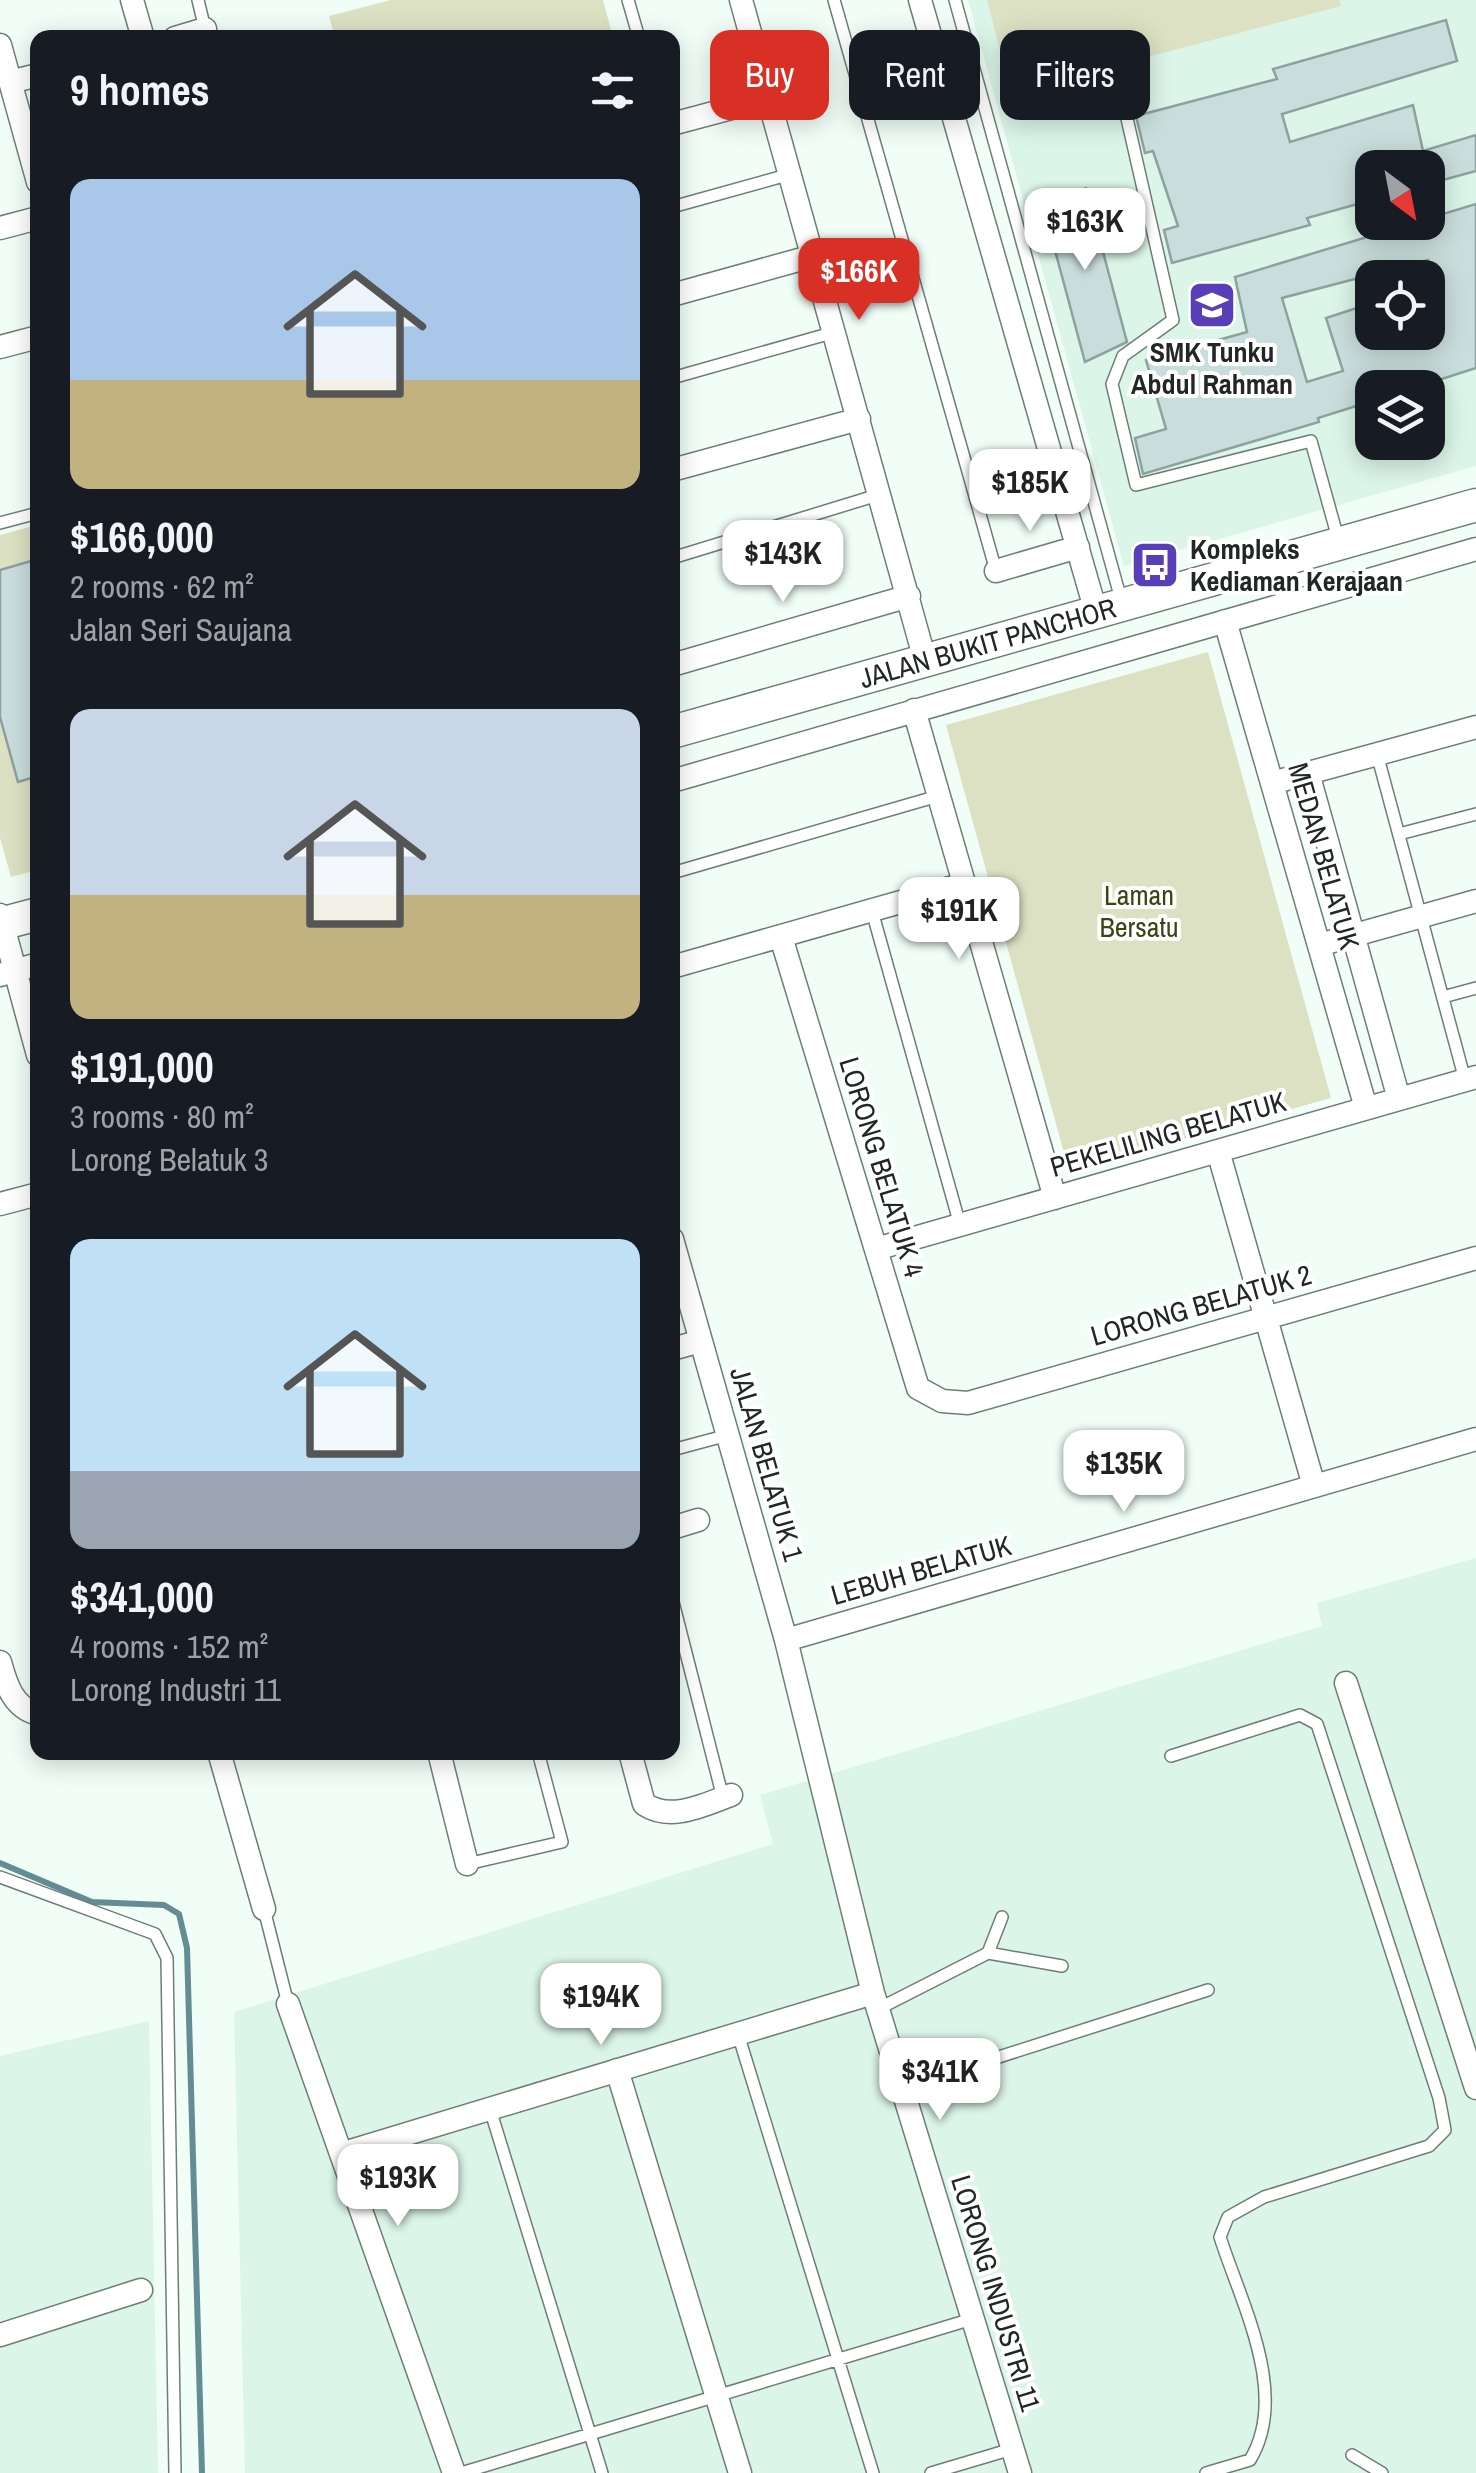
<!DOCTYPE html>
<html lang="en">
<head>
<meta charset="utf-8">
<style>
  body { margin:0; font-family:"Archivo Narrow",sans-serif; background:#20242c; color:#f1f3f6; height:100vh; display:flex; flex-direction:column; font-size:38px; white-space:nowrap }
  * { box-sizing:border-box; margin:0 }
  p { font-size:32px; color:#9ea1a6 }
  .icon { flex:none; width:55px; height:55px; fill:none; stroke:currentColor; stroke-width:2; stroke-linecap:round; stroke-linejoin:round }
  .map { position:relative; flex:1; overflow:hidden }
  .panel { position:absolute; left:30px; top:30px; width:650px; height:1730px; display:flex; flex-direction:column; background:#171b24; border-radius:20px; box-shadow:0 5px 25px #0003 }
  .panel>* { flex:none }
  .top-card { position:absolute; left:710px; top:30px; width:615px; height:90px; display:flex; gap:20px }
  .needle { width:65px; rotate:148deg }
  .controls { position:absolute; left:1355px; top:150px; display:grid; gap:20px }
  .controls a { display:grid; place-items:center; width:90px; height:90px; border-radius:20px; background:#171b24; box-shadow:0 5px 25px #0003; font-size:50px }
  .price { position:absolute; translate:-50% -85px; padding:0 22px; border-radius:20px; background:#fff; color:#222; font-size:32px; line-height:65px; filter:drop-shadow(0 2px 5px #0008) }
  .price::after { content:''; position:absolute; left:50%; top:60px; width:30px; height:22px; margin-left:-15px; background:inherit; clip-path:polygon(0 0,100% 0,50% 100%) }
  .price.on { background:#d93025; color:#fff }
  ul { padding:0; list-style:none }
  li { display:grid; align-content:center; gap:20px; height:530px; padding:0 40px }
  li span { display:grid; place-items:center; height:310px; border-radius:20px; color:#555 }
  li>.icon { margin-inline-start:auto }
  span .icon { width:180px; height:180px; fill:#fffc; stroke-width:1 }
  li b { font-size:42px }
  h2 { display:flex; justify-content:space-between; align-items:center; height:120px; padding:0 40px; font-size:42px }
  .chip { padding:0 35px; border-radius:20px; background:#171b24; box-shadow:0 5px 25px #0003; font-size:35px; line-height:90px }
  .chip.on { background:#d93025; color:#fff }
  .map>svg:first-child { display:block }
</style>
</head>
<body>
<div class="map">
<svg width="1476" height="2473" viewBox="0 0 1476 2473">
  <rect width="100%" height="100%" fill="#f0fef7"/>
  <path fill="#dbf5e8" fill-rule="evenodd" d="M968,0H1476V466L1124,566ZM1372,168H1428V222H1372ZM1372,278H1428V332H1372ZM1372,388H1428V442H1372Z
    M1476,1558V2473H245L234,2012L773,1844L760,1795L1322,1626L1317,1603Z
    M149,2021L158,2473H0V2056Z"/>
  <path fill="#dce1c3" d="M391,0H603L613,37H335L329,16Z
    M987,0H1339L1341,6L1011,93Z
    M37,525V870L11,877L0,838V535Z
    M1208,652L1331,1098L1069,1171L946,725Z"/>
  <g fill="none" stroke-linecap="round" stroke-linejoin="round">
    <path stroke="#638c93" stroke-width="6" d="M0,1863L92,1902L164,1905L179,1914L187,1948L202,2473"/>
  </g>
  <path fill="#c9dedc" stroke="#8da19e" stroke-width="2.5" fill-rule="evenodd" d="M1446,20L1457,61L1282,114L1290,142L1413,105L1423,151L1476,135V171L1428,184V168H1372V200L1307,218L1310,225L1172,263L1164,230L1178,226L1153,151L1145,153L1136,116L1277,79L1273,69Z
    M1086,188L1127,342L1085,362L1042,202Z
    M1476,204V368L1414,388H1372V401L1318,418L1319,422L1143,474L1135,438L1166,429L1146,360L1247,332L1235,277ZM1428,260L1433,283L1428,285V332H1372V303L1326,318L1343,371L1307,382L1282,298Z
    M38,559V776L18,782L0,717V570Z"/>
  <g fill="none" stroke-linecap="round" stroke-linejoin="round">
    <g stroke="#6e7e76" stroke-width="14">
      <path id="service" d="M198,0L205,29
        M628,0L639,38
        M834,0L969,475
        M955,0L1122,603
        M853,64L933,45
        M1123,101L1173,320L1123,356L1112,384L1136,485L1311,441L1339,542
        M672,207L791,174
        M672,378L835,332
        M0,523L38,513
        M672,558L881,494
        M996,571L969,475L1050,452
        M1377,754L1465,1080
        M1399,834L1476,814
        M672,873L938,796
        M872,911L960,1225
        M1443,997L1476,988
        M672,1450L728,1435
        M672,1598L723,1798
        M1171,1756L1300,1715L1317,1724L1439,2098L1445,2130L1429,2146L1264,2197L1228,2217L1220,2237C1241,2303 1290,2394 1250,2460L1206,2473
        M467,1864L562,1842L538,1752
        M0,1877L155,1934L167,1958L175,2473
        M264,1909L288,2004
        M988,1953L1002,1917
        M878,2009L988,1953L1062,1966
        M738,2034L873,2473
        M902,2088L1208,1990
        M490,2109L602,2473
        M1352,2455L1382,2473
        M461,2473L972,2319
        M931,2473L1012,2449"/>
    </g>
    <g stroke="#6e7e76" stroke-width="25">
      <path id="minor" d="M132,0L143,38
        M741,0L925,660
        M920,0L1096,612
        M175,38L205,29
        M0,45L38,182
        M10,82L38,75
        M672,124L769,98
        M0,228L38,218
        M672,295L813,256
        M0,347L38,337
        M672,470L859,419
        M996,571L1078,547
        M1225,621L1366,1108
        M672,665L909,596
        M914,710L1055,1198
        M1308,773L1399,1099
        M672,781L1476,549
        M1272,783L1476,727
        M0,915L38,1055
        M781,937L918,1388L942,1401L968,1403L1476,1258
        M1319,945L1476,901
        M672,967L964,884
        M0,975L38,964
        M1218,1151L1314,1486
        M0,1204L38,1194
        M672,1239L786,1640L873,1993L1020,2473
        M876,1249L1476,1077
        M672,1349L701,1341
        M672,1528L698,1520
        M786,1640L1476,1439
        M0,1662C6,1684 13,1708 38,1714
        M1346,1683L1476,2088
        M219,1752L264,1909
        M439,1752L467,1864
        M630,1752L644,1804C671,1822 703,1805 731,1795
        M288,2004L454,2473
        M617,2070L740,2473
        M344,2153L873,1993
        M0,2335L141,2290"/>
    </g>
    <g stroke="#6e7e76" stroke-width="35">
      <g id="secondary">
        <path id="s1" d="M672,732L1476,505"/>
        <path d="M0,924L38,914"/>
      </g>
    </g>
    <use href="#service" stroke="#fff" stroke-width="11"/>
    <use href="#minor" stroke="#fff" stroke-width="22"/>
    <use href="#secondary" stroke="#fff" stroke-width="32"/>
  </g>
  <defs>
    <g id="school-square" transform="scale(2.5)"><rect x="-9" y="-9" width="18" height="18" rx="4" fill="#583fb7" stroke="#fff"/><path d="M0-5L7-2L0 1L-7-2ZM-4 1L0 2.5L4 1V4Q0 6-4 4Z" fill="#fff"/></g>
    <g id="bus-square" transform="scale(2.5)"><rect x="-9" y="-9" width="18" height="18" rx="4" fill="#583fb7" stroke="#fff"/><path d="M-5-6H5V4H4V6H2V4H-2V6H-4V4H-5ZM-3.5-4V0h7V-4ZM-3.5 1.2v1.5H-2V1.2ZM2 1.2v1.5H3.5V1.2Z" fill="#fff"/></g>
  </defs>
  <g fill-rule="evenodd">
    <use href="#school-square" x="1212" y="305"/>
    <use href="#bus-square" x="1155" y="565"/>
  </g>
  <g text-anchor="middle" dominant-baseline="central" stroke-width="8" stroke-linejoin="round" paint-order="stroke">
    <g font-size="28" font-weight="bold" fill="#212724" stroke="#fff">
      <text x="1212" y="352">SMK Tunku<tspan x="1212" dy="32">Abdul Rahman</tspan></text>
      <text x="1190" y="549" text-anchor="start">Kompleks<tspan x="1190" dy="32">Kediaman Kerajaan</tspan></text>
    </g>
    <g font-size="28" fill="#212724" stroke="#fff">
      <text stroke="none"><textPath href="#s1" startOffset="328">JALAN BUKIT PANCHOR</textPath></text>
      <text transform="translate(1324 856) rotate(74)">MEDAN BELATUK</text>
      <text transform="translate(1168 1134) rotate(-16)">PEKELILING BELATUK</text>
      <text transform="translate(882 1167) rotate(73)">LORONG BELATUK 4</text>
      <text transform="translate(1201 1305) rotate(-16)">LORONG BELATUK 2</text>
      <text transform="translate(767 1464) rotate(74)">JALAN BELATUK 1</text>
      <text transform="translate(921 1570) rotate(-16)">LEBUH BELATUK</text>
      <text transform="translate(996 2293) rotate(73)">LORONG INDUSTRI 11</text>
    </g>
    <g font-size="28" fill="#3e430f" stroke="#fff">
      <text x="1139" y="895">Laman<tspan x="1139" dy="32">Bersatu</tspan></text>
    </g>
  </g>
</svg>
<div class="controls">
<a><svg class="needle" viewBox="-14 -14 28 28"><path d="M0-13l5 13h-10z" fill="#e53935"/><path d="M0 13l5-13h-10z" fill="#9ea1a6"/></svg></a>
<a><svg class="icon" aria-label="locate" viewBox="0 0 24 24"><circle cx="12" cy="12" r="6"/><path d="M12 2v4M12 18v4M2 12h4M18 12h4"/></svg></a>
<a><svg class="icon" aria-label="layers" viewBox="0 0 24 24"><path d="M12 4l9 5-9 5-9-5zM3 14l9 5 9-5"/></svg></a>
</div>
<b class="price" style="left:1085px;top:273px">$163K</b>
<b class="price on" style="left:859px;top:323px">$166K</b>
<b class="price" style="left:1030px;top:534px">$185K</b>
<b class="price" style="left:783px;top:605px">$143K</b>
<b class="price" style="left:959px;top:962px">$191K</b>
<b class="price" style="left:1124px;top:1515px">$135K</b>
<b class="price" style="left:601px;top:2048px">$194K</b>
<b class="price" style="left:940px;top:2123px">$341K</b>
<b class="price" style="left:398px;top:2229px">$193K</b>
<div class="top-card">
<a class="chip on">Buy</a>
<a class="chip">Rent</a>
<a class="chip">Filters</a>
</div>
<section class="panel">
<h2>9 homes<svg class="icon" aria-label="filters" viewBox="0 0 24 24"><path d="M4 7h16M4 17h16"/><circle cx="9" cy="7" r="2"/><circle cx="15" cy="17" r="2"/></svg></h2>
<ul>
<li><span style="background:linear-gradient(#a9c7e8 65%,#c2b280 0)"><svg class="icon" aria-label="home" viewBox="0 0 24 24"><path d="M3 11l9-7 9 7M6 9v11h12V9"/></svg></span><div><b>$166,000</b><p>2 rooms · 62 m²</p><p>Jalan Seri Saujana</p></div></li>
<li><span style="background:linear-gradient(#c9d6e8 60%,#c2b280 0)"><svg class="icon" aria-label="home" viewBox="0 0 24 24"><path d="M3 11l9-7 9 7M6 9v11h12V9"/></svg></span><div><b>$191,000</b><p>3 rooms · 80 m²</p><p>Lorong Belatuk 3</p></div></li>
<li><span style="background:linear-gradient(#bfe0f5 75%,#9aa5b1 0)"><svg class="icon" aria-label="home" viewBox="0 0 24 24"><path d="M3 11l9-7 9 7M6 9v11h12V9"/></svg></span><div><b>$341,000</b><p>4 rooms · 152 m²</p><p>Lorong Industri 11</p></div></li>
</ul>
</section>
</div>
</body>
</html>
